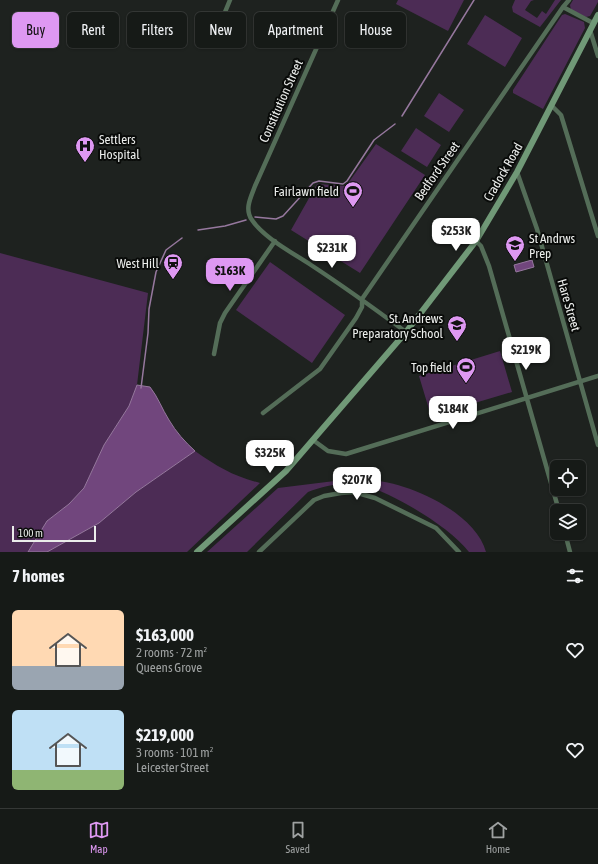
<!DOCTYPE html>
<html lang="en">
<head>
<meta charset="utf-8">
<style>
  body { margin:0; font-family:"Asap Condensed",sans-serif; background:#232724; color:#f1f3f6; height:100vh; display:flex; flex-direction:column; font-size:15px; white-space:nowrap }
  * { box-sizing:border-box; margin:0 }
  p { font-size:13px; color:#9ea1a1 }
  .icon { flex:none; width:22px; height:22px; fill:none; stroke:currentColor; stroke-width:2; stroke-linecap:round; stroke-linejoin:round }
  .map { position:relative; height:552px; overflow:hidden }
  .details { display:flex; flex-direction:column; background:#161a17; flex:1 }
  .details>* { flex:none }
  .guide { position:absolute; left:12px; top:12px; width:574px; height:36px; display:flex; gap:8px }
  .controls { position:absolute; left:550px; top:460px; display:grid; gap:8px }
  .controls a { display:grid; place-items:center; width:36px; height:36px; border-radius:6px; background:#161a17; box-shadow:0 1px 3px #0004,0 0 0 1px #353836; font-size:20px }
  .scale { position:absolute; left:12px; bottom:10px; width:84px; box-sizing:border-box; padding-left:4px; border:2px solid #ebedeb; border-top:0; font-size:11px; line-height:14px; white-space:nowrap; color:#ebedeb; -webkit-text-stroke:3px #090b09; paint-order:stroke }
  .price { position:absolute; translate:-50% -34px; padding:0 9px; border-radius:8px; background:#fff; color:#222; font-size:13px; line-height:26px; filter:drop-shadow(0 1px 2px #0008) }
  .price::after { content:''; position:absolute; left:50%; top:24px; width:12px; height:9px; margin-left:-6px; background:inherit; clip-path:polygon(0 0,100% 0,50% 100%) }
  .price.selected { background:#de98f2; color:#111 }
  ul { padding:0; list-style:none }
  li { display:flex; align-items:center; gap:12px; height:100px; padding:0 12px }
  li span { display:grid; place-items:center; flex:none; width:112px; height:80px; border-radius:6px; color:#555 }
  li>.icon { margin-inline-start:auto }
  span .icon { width:48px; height:48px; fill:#fffc; stroke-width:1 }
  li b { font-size:17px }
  h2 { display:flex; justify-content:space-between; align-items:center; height:48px; padding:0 12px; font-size:17px }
  .tag { padding:0 14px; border-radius:6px; background:#161a17; box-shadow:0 1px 3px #0004,0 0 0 1px #353836; font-size:14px; line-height:36px }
  .tag.selected { background:#de98f2; color:#111 }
  .tab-bar { display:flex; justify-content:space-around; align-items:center; height:56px; border-top:1px solid #353836; background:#161a17; font-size:11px; color:#9ea1a1 }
  .tab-bar a { display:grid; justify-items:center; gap:2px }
  .tab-bar .selected { color:#de98f2 }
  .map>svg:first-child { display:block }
</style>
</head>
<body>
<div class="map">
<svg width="598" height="552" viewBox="0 0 598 552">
  <rect width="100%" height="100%" fill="#1e221f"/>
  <path fill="#4c2c55" d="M398,0H464L448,31L396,4Z
    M515,0H534L531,1L525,10L537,18L542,11L546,14L555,0H561L540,27L513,12L512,7Z
    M573,0H598V2L590,16L586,17L571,10L570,5Z
    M565,14L584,22L585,28L543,109L513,93V90L562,15Z
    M485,15L522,38L505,67L467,44Z
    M439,93L464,110L449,132L424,116Z
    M416,128L441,145L427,167L401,151Z
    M376,144L425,175L360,273L291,230L317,184L346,186Z
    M0,253L148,293L137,385L129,406L104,445L84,488L69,504L47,521L28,552H0Z
    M270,262L345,315L312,363L236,310Z
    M500,351L512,392L431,416L419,376Z
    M195,451C218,467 233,476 260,483L187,552H47L99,523L136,492Z
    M359,478C374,480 390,482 404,487C434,496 478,521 486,552H469C450,527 393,493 363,485C345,481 324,486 308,492L247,552H207L278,488Z"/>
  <path fill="#71467d" stroke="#96789e" d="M532,260L534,267L516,272L514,265Z
    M137,385L150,387C158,397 162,409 169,420C176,432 185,442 195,451L136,492L99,523L47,552H28L47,521L69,504L84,488L104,445L129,406Z"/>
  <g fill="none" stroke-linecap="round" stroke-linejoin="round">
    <path stroke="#96789e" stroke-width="1.5" d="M402,116L474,0
      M255,217L276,219L283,216L313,183L319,181L343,184L347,181L374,140L395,124
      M198,230L225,226L246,220
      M141,388L148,333L149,309L156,272L166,250L182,238"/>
    <path stroke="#546d58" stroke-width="4.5" d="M338,0L255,186C251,197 244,209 252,220C264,238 293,253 311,265C343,286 375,309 406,332
      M569,0L563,7L593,23
      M590,30L598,56
      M211,46L230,0
      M552,106L561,115L598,236
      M517,172L537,229L598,445
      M476,241L481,246L489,266L559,511
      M214,354L220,323L225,313L275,241
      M263,413L320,369L356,318L362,307V299L563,7
      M313,440L328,451L346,454L598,376
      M565,533L570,552
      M259,552L314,500L324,496L341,493L354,492L375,498L436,528L459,552"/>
    <path stroke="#709977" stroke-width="6" d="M197,552L286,471L406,332L476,241L517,172L598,15"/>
  </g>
  <defs>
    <g id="hospital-pin" transform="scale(1)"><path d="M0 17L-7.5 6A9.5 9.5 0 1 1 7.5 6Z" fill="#de98f2" stroke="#090b09"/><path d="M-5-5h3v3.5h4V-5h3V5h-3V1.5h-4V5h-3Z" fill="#111"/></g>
    <g id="stadium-pin" transform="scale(1)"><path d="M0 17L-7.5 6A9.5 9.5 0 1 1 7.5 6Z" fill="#de98f2" stroke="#090b09"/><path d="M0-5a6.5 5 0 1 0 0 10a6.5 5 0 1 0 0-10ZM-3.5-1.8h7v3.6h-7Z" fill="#111"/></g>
    <g id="school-pin" transform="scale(1)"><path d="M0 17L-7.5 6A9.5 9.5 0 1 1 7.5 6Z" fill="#de98f2" stroke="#090b09"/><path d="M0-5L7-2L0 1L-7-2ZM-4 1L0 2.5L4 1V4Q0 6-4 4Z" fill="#111"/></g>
    <g id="station-pin" transform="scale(1)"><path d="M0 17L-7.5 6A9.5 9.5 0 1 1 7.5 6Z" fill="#de98f2" stroke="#090b09"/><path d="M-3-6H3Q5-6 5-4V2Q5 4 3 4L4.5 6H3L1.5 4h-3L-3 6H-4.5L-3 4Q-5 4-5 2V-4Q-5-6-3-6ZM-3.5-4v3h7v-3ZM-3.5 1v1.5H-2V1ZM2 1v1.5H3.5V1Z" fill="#111"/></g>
  </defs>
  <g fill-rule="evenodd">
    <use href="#hospital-pin" x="85" y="146"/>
    <use href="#stadium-pin" x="353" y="191"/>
    <use href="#school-pin" x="515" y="245"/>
    <use href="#station-pin" x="173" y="263"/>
    <use href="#school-pin" x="457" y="325"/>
    <use href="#stadium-pin" x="466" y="367"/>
  </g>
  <g text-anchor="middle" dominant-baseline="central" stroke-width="4" stroke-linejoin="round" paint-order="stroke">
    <g font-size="13" fill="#ebedeb" stroke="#090b09">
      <text transform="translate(281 101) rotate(-66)">Constitution Street</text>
      <text transform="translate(437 171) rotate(-55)">Bedford Street</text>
      <text transform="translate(503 172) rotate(-60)">Cradock Road</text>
      <text transform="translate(569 305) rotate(74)">Hare Street</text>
    </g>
    <g font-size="13" fill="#ebedeb" stroke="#090b09" text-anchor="end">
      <text x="99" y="139" text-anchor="start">Settlers<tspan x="99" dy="15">Hospital</tspan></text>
      <text x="339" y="191">Fairlawn field</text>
      <text x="529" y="238" text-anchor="start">St Andrws<tspan x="529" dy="15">Prep</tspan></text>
      <text x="159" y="263">West Hill</text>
      <text x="443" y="318">St. Andrews<tspan x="443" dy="15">Preparatory School</tspan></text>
      <text x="452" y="367">Top field</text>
    </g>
  </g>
</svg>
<div class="controls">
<a><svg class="icon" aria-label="locate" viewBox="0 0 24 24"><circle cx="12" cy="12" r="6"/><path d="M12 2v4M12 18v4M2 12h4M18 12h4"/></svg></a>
<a><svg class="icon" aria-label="layers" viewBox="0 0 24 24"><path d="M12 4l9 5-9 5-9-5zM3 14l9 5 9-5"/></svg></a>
</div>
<div class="scale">100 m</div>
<b class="price" style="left:456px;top:252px">$253K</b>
<b class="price" style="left:332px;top:269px">$231K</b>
<b class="price selected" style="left:230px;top:292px">$163K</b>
<b class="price" style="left:526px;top:371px">$219K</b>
<b class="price" style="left:453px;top:430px">$184K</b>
<b class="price" style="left:270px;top:474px">$325K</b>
<b class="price" style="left:357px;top:501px">$207K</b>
<div class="guide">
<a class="tag selected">Buy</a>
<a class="tag">Rent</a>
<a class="tag">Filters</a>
<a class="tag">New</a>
<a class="tag">Apartment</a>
<a class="tag">House</a>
</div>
</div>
<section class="details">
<h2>7 homes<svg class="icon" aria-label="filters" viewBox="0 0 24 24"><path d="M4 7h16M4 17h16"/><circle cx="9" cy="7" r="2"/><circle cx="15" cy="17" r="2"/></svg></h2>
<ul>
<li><span style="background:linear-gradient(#ffd9b3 70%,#9aa5b1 0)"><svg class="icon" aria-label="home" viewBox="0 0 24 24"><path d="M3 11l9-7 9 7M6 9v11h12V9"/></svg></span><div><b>$163,000</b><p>2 rooms · 72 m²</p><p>Queens Grove</p></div><svg class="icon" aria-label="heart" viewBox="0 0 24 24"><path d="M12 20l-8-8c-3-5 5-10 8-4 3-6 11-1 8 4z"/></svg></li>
<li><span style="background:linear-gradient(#bfe0f5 75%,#8fb573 0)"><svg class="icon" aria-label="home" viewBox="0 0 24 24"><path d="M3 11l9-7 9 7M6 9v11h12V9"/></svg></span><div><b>$219,000</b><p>3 rooms · 101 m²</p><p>Leicester Street</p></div><svg class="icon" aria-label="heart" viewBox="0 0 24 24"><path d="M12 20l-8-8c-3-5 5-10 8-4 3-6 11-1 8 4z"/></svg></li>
</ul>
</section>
<nav class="tab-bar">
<a class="selected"><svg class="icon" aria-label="map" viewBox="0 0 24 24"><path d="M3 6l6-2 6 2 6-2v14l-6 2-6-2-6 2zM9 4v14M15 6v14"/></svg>Map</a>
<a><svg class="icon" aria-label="saved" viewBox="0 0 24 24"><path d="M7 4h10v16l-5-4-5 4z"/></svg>Saved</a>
<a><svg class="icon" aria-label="home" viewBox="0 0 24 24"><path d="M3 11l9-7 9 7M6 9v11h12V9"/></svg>Home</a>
</nav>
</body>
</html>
